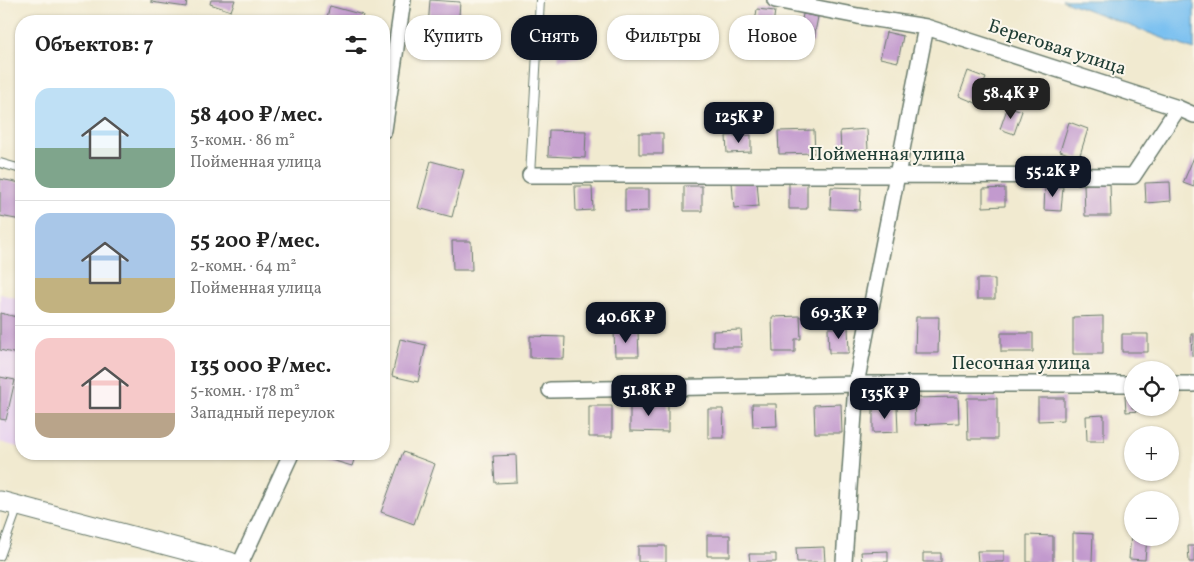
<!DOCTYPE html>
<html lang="ru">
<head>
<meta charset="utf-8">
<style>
  body { margin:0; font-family:Vollkorn,serif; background:#f6f6f6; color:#222; height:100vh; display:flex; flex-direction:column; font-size:19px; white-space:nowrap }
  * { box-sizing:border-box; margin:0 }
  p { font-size:16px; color:#767676 }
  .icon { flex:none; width:28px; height:28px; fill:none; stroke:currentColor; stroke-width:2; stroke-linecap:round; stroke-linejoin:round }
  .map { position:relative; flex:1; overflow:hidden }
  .panel { position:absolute; left:15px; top:15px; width:375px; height:445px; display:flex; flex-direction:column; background:#fff; border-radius:20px; box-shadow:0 1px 4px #0004 }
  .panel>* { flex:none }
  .top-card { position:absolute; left:405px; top:15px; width:475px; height:45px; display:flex; gap:10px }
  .buttons { position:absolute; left:1124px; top:361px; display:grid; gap:10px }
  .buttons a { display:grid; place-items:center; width:55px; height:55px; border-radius:50%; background:#fff; box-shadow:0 1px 4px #0004; font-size:25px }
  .price { position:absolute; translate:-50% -42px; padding:0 11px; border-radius:10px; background:#111827; color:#fff; font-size:16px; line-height:32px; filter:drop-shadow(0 1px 2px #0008) }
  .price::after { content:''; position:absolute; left:50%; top:30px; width:15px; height:11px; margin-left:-8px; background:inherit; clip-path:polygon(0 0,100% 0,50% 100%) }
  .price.current { background:#222; color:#fff }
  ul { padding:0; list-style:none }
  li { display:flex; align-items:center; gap:15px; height:125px; padding:0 20px }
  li+li { border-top:1px solid #e0e0e0 }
  li span { display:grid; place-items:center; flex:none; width:140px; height:100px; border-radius:15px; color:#555 }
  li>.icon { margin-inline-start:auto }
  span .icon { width:60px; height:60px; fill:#fffc; stroke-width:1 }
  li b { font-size:21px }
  h2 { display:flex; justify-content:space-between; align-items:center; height:60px; padding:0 20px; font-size:21px }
  .pill { padding:0 18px; border-radius:20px; background:#fff; box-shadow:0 1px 4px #0004; font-size:18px; line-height:45px }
  .pill.current { background:#111827; color:#fff }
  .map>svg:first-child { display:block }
</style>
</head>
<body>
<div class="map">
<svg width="1194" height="562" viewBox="0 0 1194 562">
  <rect width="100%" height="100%" fill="#fbf7ec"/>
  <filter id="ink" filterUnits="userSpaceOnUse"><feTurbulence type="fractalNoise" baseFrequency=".02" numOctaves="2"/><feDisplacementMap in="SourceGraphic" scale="10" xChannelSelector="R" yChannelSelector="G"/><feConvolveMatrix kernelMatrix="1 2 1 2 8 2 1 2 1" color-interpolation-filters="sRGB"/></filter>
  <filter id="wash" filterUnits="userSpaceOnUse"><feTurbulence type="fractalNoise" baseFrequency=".0096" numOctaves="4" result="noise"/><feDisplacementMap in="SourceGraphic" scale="20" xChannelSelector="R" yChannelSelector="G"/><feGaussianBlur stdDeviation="1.12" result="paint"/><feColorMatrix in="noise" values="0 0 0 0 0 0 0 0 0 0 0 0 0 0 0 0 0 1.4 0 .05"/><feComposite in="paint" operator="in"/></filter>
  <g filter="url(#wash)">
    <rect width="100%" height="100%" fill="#f1ead0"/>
    <path fill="#e7d2ef" d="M0,294L21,299V448L0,442Z"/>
    <path fill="#79c0f0" stroke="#4c7e92" d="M1062,0H1194V50Z"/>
    <g id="blocks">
      <path fill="#c29ace" d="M151,0H187L186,7L151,2Z
        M211,0H235L231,11L210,4Z
        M430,0L460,2L458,30L428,28Z
        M330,6L363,15L361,21H326Z
        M757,9L775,11L769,52L751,49Z
        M803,14L818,17L813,43L798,40Z
        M576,27L580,57L559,60L555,30Z
        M886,32L903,36L898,62L880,58Z
        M968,71L986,78L976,103L959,96Z
        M1008,106L1022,111L1014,134L1000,129Z
        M1069,122L1088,129L1079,158L1060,151Z
        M867,129L868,151L841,152L840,131Z
        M549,130L586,131L585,158L548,156Z
        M814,130L815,153L779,154L778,131Z
        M639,133H663V154H639Z
        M751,135V152L727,153L726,136Z
        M1194,157V187L1183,183Z
        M431,161L464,170L452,217L418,208Z
        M0,179L21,183V220L0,216Z
        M757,181L759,206L734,208L732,182Z
        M1170,182L1171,201L1146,203L1145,183Z
        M789,183H807V209H789Z
        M1084,184H1110L1111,216H1085Z
        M575,186H592L593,210L576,211Z
        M684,186H702V211H684Z
        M1045,186L1063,187L1061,211L1044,210Z
        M831,187L861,188L860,210L830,209Z
        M1005,188V206L983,207V189Z
        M625,189H649V211L625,212Z
        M452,241H471L472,270H453Z
        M977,279H995V299H977Z
        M0,313L21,318V332L17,354L0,350Z
        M800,316L801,339H795V352H773L772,317Z
        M1103,316V354H1073V317Z
        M916,317H939L938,353H915Z
        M848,327L849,353H829L828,328Z
        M741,330L742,347H713V331Z
        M614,332H638L639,356H615Z
        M1001,333H1033V352H1001Z
        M1122,334H1148V352H1122Z
        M1191,334H1194V356H1192Z
        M530,336L565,337L564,359L530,358Z
        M400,339L426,345L418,382L392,376Z
        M0,377L15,380L6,420L0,419Z
        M1125,396H1132V408H1140V411L1126,412Z
        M958,397L959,423L915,425L914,398Z
        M967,398H997V439H968Z
        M1038,398H1064V420L1038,421Z
        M630,403H668V432L630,431Z
        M752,404H776L777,426L753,427Z
        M841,404L842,433H815L814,405Z
        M589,406H612V437H589Z
        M897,407L898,432L873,433V408Z
        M708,409H723L724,438H708Z
        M1104,415V441H1087L1086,416Z
        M403,452L435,464L414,524L381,512Z
        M314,454H356L352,466L314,455Z
        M516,455L517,482L495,483L493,456Z
        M1073,533L1093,534L1092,562H1073Z
        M1131,534H1132V538H1147L1145,560L1129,559Z
        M707,535H730V556H707Z
        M1027,535L1053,536V562H1027Z
        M638,546H666V562H638Z
        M1188,546H1194V562H1189Z
        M824,547L825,562H797L796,548Z
        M888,551V562H862L861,552Z
        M977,551H1004V562H978Z
        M923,553H941V562H923Z
        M749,554H776V562H750Z"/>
    </g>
  </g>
  <g filter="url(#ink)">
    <use href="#blocks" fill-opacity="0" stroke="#687a6b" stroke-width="1"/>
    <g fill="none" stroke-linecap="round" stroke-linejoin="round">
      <g stroke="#687a6b" stroke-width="10">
        <path id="service" d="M0,163L21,169
          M530,175L540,0
          M0,556L18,506"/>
      </g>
      <g stroke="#687a6b" stroke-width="18">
        <path id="minor" d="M775,0L858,16L926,27L1178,108L1194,115
          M384,130L403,0
          M530,175H897L1133,176L1178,108
          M1170,384H1194
          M550,390L856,384H1132
          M241,562L291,454
          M844,562L856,384L926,27"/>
      </g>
      <g stroke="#687a6b" stroke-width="21">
        <path id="tertiary" d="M0,501L230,562"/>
      </g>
      <use href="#service" stroke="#fff" stroke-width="8"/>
      <use href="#minor" stroke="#fff" stroke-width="15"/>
      <use href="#tertiary" stroke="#fff" stroke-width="19"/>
    </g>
  </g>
  <g text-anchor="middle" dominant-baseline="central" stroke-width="4" stroke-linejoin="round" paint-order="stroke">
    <g font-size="19" fill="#1f3d34" stroke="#fbf7ec">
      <text transform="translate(1057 48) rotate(18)">Береговая улица</text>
      <text x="887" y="155">Пойменная улица</text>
      <text x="1021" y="364">Песочная улица</text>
    </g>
  </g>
</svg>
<div class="buttons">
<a><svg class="icon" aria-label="locate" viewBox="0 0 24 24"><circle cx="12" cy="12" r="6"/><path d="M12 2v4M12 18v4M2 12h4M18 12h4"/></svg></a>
<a>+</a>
<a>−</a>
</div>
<b class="price current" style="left:1011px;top:120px">58.4K ₽</b>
<b class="price" style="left:739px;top:144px">125K ₽</b>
<b class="price" style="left:1053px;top:198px">55.2K ₽</b>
<b class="price" style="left:839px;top:340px">69.3K ₽</b>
<b class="price" style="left:626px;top:344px">40.6K ₽</b>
<b class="price" style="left:649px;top:417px">51.8K ₽</b>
<b class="price" style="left:885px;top:420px">135K ₽</b>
<div class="top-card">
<a class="pill">Купить</a>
<a class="pill current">Снять</a>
<a class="pill">Фильтры</a>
<a class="pill">Новое</a>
</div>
<section class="panel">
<h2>Объектов: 7<svg class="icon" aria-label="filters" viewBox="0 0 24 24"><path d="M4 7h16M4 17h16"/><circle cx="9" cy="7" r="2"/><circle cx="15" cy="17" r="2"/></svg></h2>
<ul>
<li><span style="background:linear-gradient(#bfe0f5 60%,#7fa58c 0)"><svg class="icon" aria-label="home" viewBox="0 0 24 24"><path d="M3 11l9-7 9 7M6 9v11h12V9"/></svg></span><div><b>58 400 ₽/мес.</b><p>3-комн. · 86 m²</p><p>Пойменная улица</p></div></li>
<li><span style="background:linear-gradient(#a9c7e8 65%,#c2b280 0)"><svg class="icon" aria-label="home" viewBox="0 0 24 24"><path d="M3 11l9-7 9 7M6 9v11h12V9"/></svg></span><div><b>55 200 ₽/мес.</b><p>2-комн. · 64 m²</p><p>Пойменная улица</p></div></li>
<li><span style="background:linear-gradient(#f6c9c9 75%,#b9a48a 0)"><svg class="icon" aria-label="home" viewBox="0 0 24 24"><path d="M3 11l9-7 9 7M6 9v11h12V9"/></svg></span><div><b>135 000 ₽/мес.</b><p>5-комн. · 178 m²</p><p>Западный переулок</p></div></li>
</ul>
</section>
</div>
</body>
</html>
